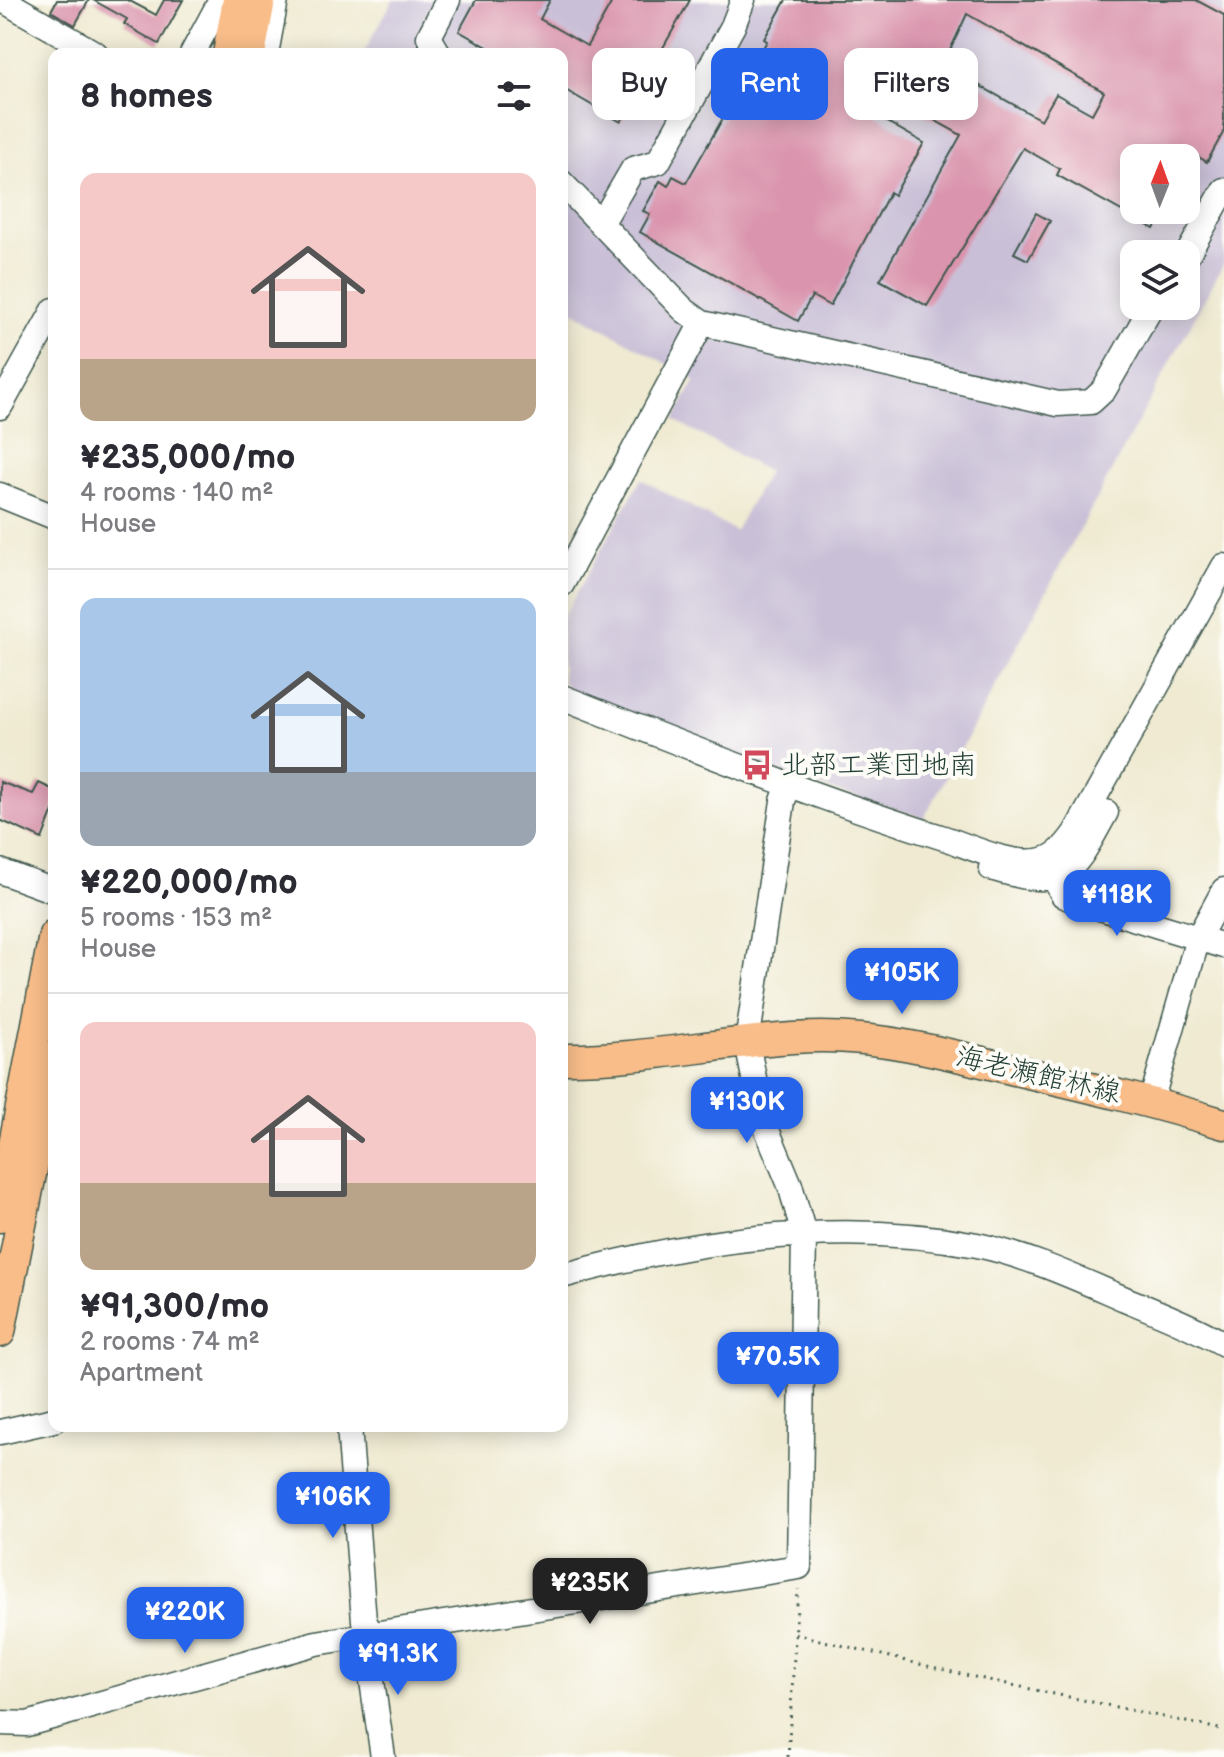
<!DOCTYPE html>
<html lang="en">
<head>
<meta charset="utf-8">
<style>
  body { margin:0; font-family:"Balsamiq Sans","Klee One",sans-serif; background:#f7f7f7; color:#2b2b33; height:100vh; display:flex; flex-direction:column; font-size:30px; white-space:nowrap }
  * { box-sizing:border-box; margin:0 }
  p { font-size:26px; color:#7c7c81 }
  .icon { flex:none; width:44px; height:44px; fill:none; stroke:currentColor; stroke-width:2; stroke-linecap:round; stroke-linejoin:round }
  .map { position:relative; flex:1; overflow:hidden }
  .sheet { position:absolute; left:48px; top:48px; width:520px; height:1384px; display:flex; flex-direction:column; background:#fff; border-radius:16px; box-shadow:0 4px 20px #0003 }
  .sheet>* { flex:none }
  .hud { position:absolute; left:592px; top:48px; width:512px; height:72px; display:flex; gap:16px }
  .needle { width:52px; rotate:1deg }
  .buttons { position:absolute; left:1120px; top:144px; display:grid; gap:16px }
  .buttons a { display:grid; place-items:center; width:80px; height:80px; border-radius:16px; background:#fff; box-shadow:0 4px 20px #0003; font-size:40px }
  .price { position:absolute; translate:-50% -68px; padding:0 18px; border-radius:16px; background:#2563eb; color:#fff; font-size:26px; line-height:52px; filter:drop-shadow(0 2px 4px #0008) }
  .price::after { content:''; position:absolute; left:50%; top:48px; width:24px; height:18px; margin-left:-12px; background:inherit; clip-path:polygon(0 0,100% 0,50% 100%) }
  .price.current { background:#222; color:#fff }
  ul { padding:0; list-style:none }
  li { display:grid; align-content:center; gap:16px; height:424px; padding:0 32px }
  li+li { border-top:2px solid #e1e1e2 }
  li span { display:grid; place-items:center; height:248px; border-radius:16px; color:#555 }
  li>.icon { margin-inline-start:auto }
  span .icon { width:144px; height:144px; fill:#fffc; stroke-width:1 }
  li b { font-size:34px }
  h2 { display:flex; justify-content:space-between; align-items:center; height:96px; padding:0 32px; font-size:34px }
  .chip { padding:0 28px; border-radius:16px; background:#fff; box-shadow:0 4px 20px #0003; font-size:28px; line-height:72px }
  .chip.current { background:#2563eb; color:#fff }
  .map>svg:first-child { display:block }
</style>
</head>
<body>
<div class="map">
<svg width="1224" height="1757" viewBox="0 0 1224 1757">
  <rect width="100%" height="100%" fill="#fdfcf7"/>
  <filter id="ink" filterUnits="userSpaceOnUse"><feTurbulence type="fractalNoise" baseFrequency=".0125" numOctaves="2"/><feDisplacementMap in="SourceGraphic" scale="16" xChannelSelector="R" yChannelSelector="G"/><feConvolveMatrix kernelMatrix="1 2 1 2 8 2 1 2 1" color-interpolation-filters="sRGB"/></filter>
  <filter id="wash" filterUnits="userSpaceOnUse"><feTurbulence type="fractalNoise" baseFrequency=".006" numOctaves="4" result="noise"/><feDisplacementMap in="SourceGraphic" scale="32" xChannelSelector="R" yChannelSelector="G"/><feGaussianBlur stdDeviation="1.8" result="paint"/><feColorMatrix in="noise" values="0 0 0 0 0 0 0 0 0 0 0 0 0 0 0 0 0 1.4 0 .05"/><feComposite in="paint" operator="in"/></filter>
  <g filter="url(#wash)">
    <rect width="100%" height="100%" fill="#efead1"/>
    <path fill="#c9bfd7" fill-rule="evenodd" d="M393,0H1224V263L924,818L799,780L570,690L562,681V619L641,479L735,531L768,472L674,420L695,380L562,305V54H363ZM1134,158H1186V210H1134ZM1134,254H1186V306H1134Z"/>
    <g id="blocks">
      <path fill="#da94ad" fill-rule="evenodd" d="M57,0H89L75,25L51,11Z
        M93,0H128L156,15L164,0H183L159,44L124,24L127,19Z
        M476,0H550L540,19L587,46L613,0H690L621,122L562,88V54H500L459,31Z
        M786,0H1196L1224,15V131L1207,162L1197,156L1134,158V210H1165L1154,229L1057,175L1060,169L1023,148L927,306L880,280L961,135L860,79L849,100L924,143L894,195L890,192L830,306L812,296L798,321L640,232L650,214L643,211L660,181L668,186L673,176L686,183L767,41L764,39ZM967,14L1104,92L1092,114L1056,94L1041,120L943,65Z
        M1036,213L1050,221L1028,260L1014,253Z
        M0,782L33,794L39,783L54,790V808L42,839L0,820Z"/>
    </g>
  </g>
  <g filter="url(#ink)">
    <use href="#blocks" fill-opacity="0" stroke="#3e574c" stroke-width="2"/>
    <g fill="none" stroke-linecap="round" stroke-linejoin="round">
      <g stroke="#3e574c" stroke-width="27">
        <path id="minor" d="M3,0L96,54
          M192,54L221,0
          M266,54L276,0
          M439,54L429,37L448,0
          M562,183L684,310L702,323L1058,404L1091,402L1104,390L1152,306
          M601,224L633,169L658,162L733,26L743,0
          M1186,257L1224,190
          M0,407L54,310
          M0,495L54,517
          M562,584L702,323
          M562,697C688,747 814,797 944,838C971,847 1008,865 1037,861C1055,859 1065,847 1075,833L1224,566
          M991,868C1067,891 1071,876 1106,812
          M0,871L54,891
          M1054,878L1063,895L1071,899L1224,946
          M1151,1102L1198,938L1224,890
          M562,1276C695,1239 840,1219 977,1245C1029,1256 1076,1278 1125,1299C1159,1313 1192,1326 1224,1344
          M349,1426L364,1621L373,1636L368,1653L383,1757
          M0,1432L54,1420
          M0,1723L27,1724L316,1643L799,1567L804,1234L790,1185L762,1118L747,1043L783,801L788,787"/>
      </g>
      <g stroke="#3e574c" stroke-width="33">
        <path id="major" d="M228,54L238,0
          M250,54L260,0
          M562,1059C649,1060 735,1038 822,1037C890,1037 953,1055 1019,1071C1088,1087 1156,1103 1224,1124
          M0,1217L54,935
          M0,1332L54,1057"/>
      </g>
      <path stroke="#3e574c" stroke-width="3" stroke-dasharray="2 6" stroke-linecap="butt" d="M795,1634L965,1675L1224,1730
        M788,1757L798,1589"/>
      <use href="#minor" stroke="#fff" stroke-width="24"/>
      <use href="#major" stroke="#f8bd89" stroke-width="30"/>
    </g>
  </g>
  <defs>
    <g id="bus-bare" transform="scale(2.4)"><path d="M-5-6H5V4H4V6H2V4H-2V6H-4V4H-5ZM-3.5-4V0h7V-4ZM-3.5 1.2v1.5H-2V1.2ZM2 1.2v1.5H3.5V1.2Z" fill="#d1495b" stroke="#fdfcf7" stroke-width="2.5" paint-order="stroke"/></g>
  </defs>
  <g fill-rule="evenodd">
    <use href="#bus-bare" x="757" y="765"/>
  </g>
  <g text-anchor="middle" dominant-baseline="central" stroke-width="8" stroke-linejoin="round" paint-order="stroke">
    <g font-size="28" fill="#1f3d34" stroke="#fdfcf7" text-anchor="start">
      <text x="781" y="765">北部工業団地南</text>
    </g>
    <g font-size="28" fill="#1f3d34" stroke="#fdfcf7">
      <text transform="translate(1038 1075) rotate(13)">海老瀬館林線</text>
    </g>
  </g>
</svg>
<div class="buttons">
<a><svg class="needle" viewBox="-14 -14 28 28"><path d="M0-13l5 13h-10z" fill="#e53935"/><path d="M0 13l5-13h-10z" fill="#7c7c81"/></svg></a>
<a><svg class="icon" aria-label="layers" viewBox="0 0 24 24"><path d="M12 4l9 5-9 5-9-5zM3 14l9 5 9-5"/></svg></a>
</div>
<b class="price" style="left:1117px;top:938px">¥118K</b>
<b class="price" style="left:902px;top:1016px">¥105K</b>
<b class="price" style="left:747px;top:1145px">¥130K</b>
<b class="price" style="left:778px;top:1400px">¥70.5K</b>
<b class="price" style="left:333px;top:1540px">¥106K</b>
<b class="price current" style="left:590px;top:1626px">¥235K</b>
<b class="price" style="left:185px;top:1655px">¥220K</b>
<b class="price" style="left:398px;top:1697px">¥91.3K</b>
<div class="hud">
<a class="chip">Buy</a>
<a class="chip current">Rent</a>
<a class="chip">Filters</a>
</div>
<section class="sheet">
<h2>8 homes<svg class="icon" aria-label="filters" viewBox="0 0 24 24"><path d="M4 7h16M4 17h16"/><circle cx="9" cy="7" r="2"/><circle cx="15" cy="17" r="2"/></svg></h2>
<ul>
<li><span style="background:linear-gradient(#f6c9c9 75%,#b9a48a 0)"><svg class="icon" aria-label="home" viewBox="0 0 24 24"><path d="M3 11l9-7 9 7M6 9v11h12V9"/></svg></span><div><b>¥235,000/mo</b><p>4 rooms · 140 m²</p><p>House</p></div></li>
<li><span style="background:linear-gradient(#a9c7e8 70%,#9aa5b1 0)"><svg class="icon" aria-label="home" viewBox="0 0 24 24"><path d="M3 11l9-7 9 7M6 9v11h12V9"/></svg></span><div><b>¥220,000/mo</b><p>5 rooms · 153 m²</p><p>House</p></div></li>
<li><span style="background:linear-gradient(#f6c9c9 65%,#b9a48a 0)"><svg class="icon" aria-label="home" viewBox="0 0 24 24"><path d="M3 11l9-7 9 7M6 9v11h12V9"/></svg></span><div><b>¥91,300/mo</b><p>2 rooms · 74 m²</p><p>Apartment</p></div></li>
</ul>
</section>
</div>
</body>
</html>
